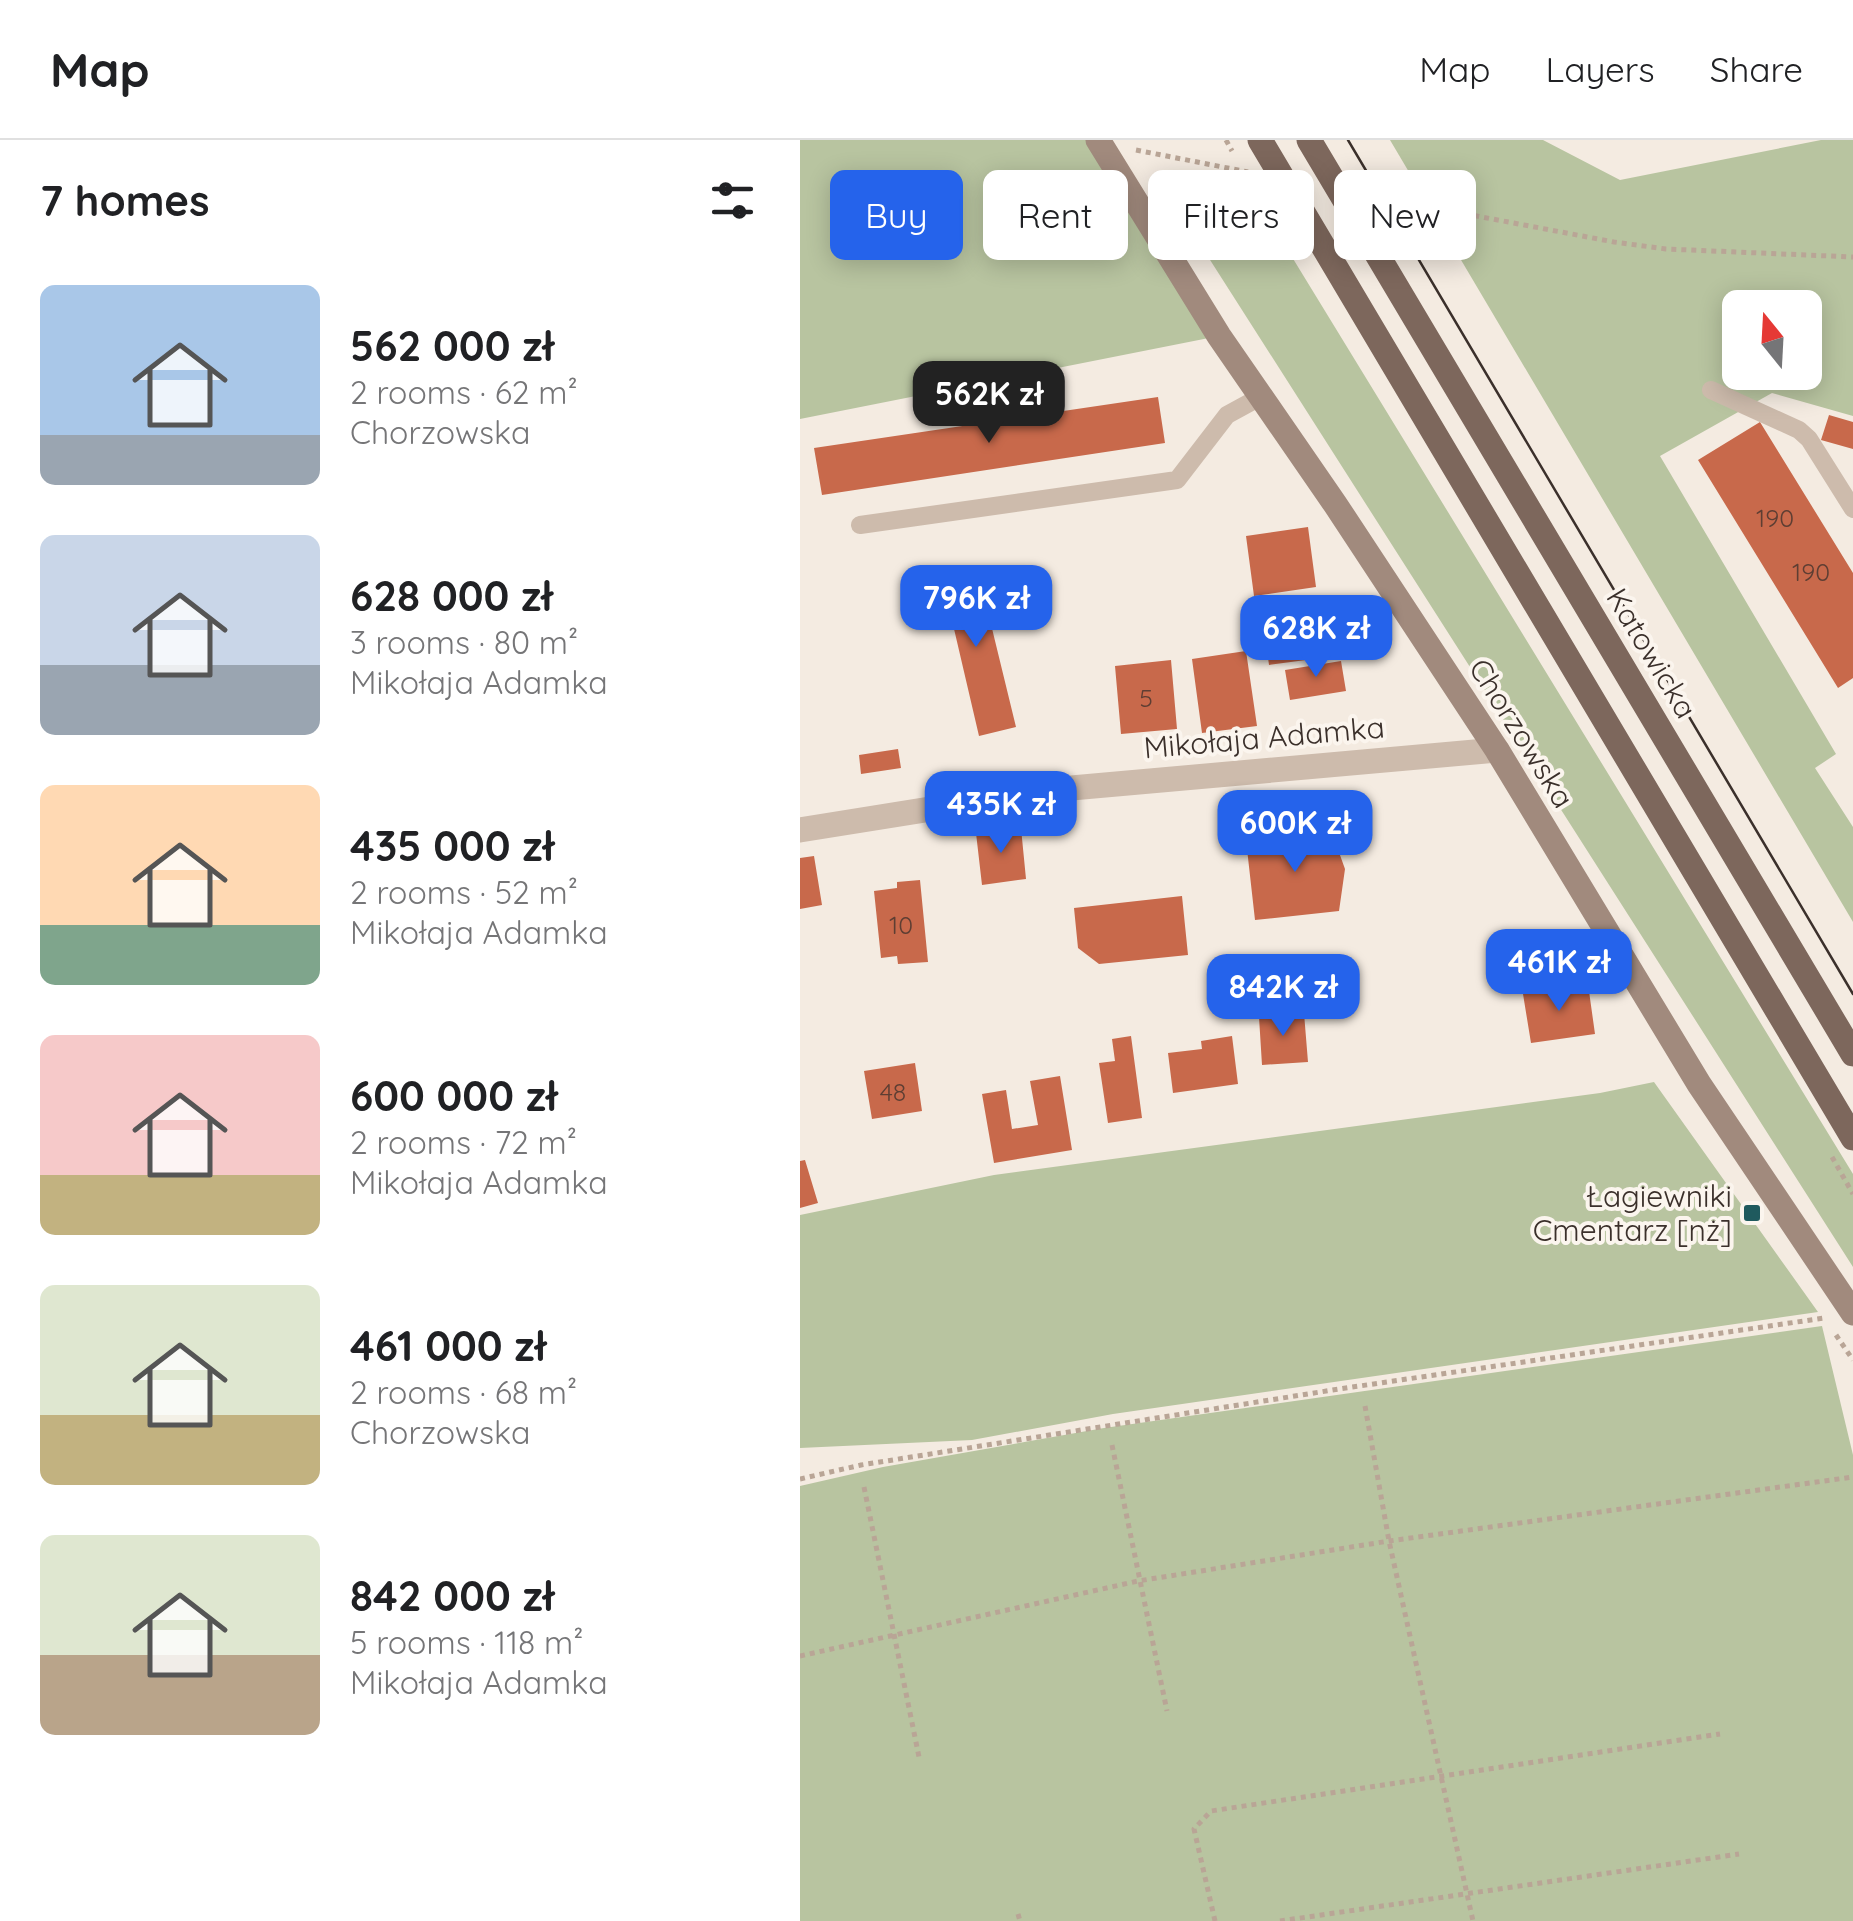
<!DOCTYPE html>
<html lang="en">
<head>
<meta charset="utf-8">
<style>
  body { margin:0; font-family:Quicksand,sans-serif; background:#f6f6f6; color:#202124; height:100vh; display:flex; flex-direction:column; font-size:38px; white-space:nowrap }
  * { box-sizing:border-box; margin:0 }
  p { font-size:32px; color:#757577 }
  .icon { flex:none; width:55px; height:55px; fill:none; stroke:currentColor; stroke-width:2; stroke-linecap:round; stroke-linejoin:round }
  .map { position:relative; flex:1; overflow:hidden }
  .side { display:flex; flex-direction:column; background:#fff; width:800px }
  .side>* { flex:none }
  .guide { position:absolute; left:30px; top:30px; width:872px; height:90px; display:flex; gap:20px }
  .needle { width:65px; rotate:342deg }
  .tools { position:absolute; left:922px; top:150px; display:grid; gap:20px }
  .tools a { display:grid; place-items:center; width:100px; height:100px; border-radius:15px; background:#fff; box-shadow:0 5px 25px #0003; font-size:50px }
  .price { position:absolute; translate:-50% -85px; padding:0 22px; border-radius:20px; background:#2563eb; color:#fff; font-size:32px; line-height:65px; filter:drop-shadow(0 2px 5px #0008) }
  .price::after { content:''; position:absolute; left:50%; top:60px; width:30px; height:22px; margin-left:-15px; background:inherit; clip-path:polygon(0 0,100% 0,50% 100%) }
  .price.active { background:#222; color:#fff }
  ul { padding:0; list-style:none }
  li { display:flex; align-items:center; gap:30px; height:250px; padding:0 40px }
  li span { display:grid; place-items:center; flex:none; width:280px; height:200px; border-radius:15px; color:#555 }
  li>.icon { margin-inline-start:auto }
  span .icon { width:120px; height:120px; fill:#fffc; stroke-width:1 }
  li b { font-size:42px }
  h2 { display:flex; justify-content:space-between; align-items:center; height:120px; padding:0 40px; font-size:42px }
  .chip { padding:0 35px; border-radius:15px; background:#fff; box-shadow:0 5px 25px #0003; font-size:35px; line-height:90px }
  .chip.active { background:#2563eb; color:#fff }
  header { display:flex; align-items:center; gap:60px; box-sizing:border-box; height:140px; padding:0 50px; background:#fff; border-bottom:2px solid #e0e0e0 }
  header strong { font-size:48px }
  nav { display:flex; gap:55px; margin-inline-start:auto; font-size:35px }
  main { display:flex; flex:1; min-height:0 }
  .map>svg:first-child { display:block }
</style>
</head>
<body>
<header>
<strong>Map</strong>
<nav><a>Map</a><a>Layers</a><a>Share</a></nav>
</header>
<main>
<section class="side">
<h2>7 homes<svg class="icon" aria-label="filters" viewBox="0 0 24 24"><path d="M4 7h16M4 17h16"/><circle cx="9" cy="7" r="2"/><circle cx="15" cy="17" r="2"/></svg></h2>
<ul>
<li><span style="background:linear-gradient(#a9c7e8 75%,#9aa5b1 0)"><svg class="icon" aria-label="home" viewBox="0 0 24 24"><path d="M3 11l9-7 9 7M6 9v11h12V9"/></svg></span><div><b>562 000 zł</b><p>2 rooms · 62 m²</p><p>Chorzowska</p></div></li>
<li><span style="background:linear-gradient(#c9d6e8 65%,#9aa5b1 0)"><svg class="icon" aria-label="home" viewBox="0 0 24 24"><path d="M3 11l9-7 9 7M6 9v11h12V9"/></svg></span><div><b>628 000 zł</b><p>3 rooms · 80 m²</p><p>Mikołaja Adamka</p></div></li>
<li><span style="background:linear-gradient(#ffd9b3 70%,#7fa58c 0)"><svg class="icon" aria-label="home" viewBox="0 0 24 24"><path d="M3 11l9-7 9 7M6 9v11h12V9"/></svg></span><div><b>435 000 zł</b><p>2 rooms · 52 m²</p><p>Mikołaja Adamka</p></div></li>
<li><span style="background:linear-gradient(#f6c9c9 70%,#c2b280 0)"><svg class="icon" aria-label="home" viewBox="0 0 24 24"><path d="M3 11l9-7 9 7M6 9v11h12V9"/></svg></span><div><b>600 000 zł</b><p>2 rooms · 72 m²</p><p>Mikołaja Adamka</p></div></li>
<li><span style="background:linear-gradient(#dfe7d0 65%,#c2b280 0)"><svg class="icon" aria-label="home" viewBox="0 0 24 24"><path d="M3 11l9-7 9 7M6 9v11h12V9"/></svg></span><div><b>461 000 zł</b><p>2 rooms · 68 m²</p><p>Chorzowska</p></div></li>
<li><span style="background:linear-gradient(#dfe7d0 60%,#b9a48a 0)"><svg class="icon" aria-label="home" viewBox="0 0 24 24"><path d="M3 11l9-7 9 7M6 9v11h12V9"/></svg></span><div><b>842 000 zł</b><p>5 rooms · 118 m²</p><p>Mikołaja Adamka</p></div></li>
</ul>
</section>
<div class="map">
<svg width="1053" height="1781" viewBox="0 0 1053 1781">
  <rect width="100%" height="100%" fill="#f4ebe1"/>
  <path fill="#b8c4a0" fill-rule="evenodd" d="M0,0H298L419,196L0,279Z
    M590,0H743L820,40L1021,0H1053V276L972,253L860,316L1036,614L1015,628L1053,687V782ZM940,168H1005V232H940Z
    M359,40L462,68L1053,1034V1127Z
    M854,942L1018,1172L313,1274L172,1300L0,1308V1075L194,1035L800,953Z
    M1022,1186L1053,1315V1781H0V1346L83,1327L304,1288Z"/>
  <path fill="#c8694b" d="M358,257L365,303L22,355L14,308Z
    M1029,275L1053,282V309L1021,300Z
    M960,282L1053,433V538L1038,548L898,320Z
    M508,387L516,447L454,456L446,396Z
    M178,431L216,587L179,596L151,476L139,479L130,443Z
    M513,460L521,518L469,525L461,467Z
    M446,511L457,586L402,593L392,519Z
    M371,520L377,589L321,594L315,526Z
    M541,521L546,551L490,560L485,530Z
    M98,609L101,628L61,634L59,615Z
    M221,688L226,739L182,745L176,693Z
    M531,690L545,729L539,771L455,780L446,700Z
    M14,716L22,765L0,769V718Z
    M120,740L128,822L98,824L97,816L81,818L74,751L97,748V742Z
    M382,756L388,815L299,824L278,808L274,768Z
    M788,844L795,894L731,903L723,854Z
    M504,873L508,922L462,925L459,877Z
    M331,896L342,978L308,983L299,923L315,921L312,899Z
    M432,896L438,944L373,953L368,913L402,909L401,901Z
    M115,923L122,971L72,979L64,931Z
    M260,936L272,1010L194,1023L182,954L206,950L212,989L238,985L230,941Z
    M5,1020L18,1063L0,1068V1021Z"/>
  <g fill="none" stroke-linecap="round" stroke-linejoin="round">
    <path stroke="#b9a596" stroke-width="5" stroke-dasharray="5 5" stroke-linecap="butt" d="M426,0L432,11
      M336,10L448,32
      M576,57L814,102L866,109L1053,117
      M1032,1017L1053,1054
      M1036,1195L1053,1220
      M565,1266L589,1401L673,1781
      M312,1305L367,1571
      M0,1339L61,1325L539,1249L1024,1178
      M64,1347L119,1617
      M0,1516L338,1441L589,1401L1053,1337
      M218,1774L220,1781
      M415,1781L394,1689L411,1671L920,1594
      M480,1781L939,1714"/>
    <path stroke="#cdbbac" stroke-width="18" d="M911,250L999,290L1009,299L1053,369
      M60,385L377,340L427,275L460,257"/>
    <path stroke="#cdbbac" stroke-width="25" d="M0,690L249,650L697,610"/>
    <path stroke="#a18a7d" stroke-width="25" d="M298,0L419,196L535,364L697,610L899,944L1053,1173"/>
    <path stroke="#7d675c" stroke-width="25" d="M460,0L1053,998
      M509,0L1053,914"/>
    <path stroke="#3b302b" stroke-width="2.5" d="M548,0L1053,854"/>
  </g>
  <rect fill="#1f5a5e" stroke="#fbf5ee" stroke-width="4" x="942" y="1063" width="20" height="20" rx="5"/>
  <g text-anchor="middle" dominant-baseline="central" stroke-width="8" stroke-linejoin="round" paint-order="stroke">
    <g font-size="25" fill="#5e3e33">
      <text x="975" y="377">190</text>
      <text x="1011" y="431">190</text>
      <text x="346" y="557">5</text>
      <text x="101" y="784">10</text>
      <text x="93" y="951">48</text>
    </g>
    <g font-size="30" fill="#3b302b" stroke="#fbf5ee">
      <text transform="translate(852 513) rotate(59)">Katowicka</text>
      <text transform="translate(722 593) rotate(58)">Chorzowska</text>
      <text transform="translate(464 597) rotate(-5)">Mikołaja Adamka</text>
    </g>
    <g font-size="30" fill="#3b302b" stroke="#fbf5ee" text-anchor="end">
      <text x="932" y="1056">Łagiewniki<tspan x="932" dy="34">Cmentarz [nż]</tspan></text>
    </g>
  </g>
</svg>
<div class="tools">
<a><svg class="needle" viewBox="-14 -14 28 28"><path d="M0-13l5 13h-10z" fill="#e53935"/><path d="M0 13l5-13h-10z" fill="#757577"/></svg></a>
</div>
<b class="price active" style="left:189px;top:306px">562K zł</b>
<b class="price" style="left:176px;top:510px">796K zł</b>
<b class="price" style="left:516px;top:540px">628K zł</b>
<b class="price" style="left:201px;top:716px">435K zł</b>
<b class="price" style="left:495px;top:735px">600K zł</b>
<b class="price" style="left:759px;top:874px">461K zł</b>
<b class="price" style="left:483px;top:899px">842K zł</b>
<div class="guide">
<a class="chip active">Buy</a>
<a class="chip">Rent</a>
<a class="chip">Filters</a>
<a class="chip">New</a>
</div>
</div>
</main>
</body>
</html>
